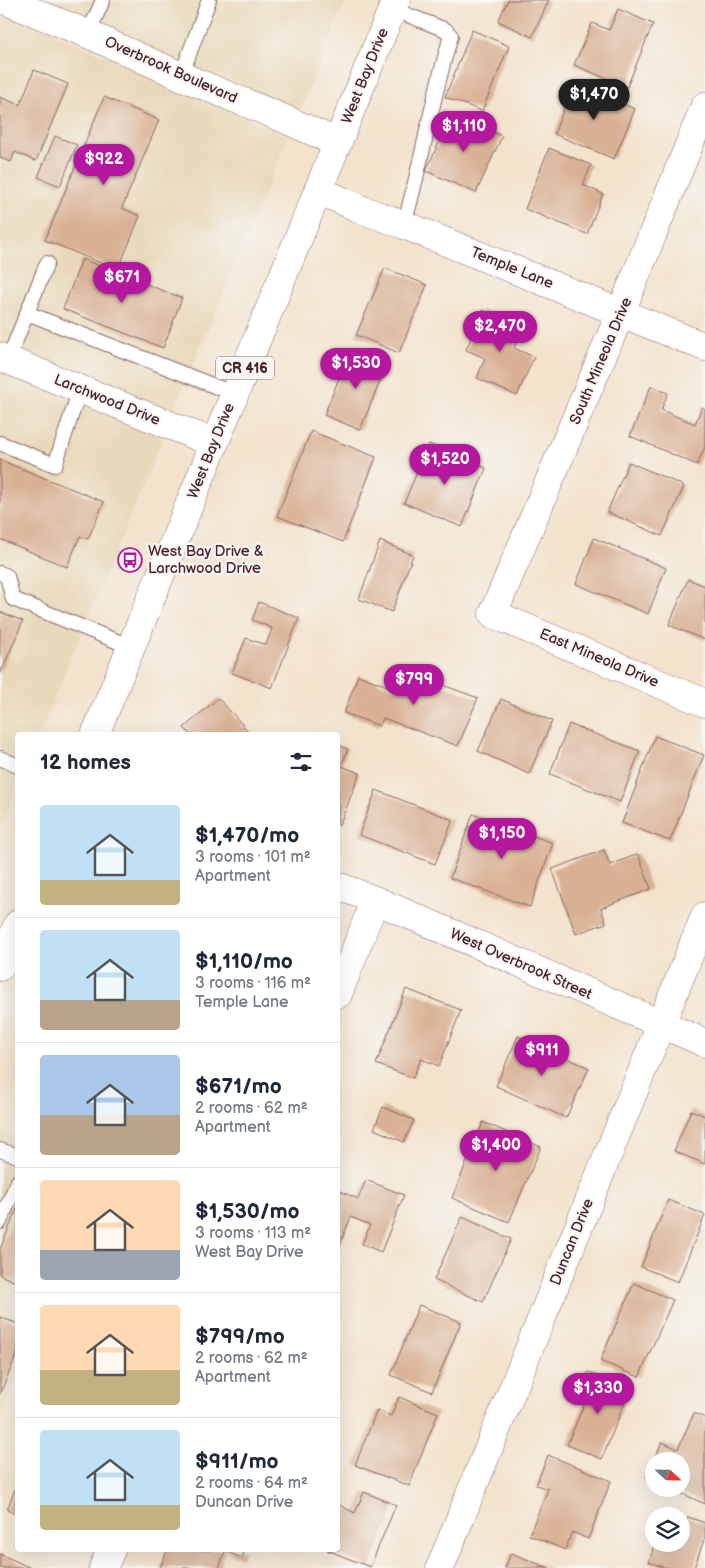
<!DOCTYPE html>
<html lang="en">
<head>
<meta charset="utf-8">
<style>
  body { margin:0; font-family:"Balsamiq Sans",sans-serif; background:#f6f6f7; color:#1f2937; height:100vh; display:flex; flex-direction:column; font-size:19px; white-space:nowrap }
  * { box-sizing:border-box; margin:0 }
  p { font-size:16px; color:#747a83 }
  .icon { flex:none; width:28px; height:28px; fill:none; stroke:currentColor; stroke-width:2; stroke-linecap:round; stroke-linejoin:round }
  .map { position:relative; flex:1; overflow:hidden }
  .panel { position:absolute; left:15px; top:732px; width:325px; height:820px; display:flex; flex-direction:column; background:#fff; border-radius:5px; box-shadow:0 5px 20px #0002 }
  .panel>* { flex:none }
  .needle { width:32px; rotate:112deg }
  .tools { position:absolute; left:645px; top:1452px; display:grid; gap:10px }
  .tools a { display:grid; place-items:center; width:45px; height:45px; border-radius:50%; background:#fff; box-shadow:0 5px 20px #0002; font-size:25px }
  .price { position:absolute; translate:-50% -42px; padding:0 11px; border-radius:18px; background:#b5179e; color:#fff; font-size:16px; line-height:32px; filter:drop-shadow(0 1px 2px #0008) }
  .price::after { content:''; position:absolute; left:50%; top:30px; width:15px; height:11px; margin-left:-8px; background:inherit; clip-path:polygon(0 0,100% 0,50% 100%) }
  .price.selected { background:#222; color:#fff }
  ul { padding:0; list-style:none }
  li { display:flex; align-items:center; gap:15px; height:125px; padding:0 25px }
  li+li { border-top:1px solid #e0e1e3 }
  li span { display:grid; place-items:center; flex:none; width:140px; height:100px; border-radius:5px; color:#555 }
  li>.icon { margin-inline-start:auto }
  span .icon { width:60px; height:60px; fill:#fffc; stroke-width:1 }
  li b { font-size:21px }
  h2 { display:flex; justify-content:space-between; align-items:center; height:60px; padding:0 25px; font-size:21px }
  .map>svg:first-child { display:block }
</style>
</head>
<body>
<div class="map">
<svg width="705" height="1568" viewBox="0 0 705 1568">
  <rect width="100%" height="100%" fill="#f6f6f2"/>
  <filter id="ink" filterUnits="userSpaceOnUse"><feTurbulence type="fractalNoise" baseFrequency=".02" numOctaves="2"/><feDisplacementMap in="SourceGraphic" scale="10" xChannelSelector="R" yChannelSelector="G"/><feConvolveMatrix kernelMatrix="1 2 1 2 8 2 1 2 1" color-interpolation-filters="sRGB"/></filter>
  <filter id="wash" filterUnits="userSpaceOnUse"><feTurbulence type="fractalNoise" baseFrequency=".0096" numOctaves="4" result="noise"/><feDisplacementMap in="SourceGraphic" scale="20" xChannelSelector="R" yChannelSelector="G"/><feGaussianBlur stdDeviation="1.12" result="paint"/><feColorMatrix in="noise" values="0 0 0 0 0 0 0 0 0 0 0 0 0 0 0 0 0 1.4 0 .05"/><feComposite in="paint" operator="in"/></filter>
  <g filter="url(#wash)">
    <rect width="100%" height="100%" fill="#f3e3cd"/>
    <path fill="#e9d9ba" d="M39,0H346L300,111L187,64Z
      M0,13L83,46L289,136L173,412L0,343Z
      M0,372L163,437L39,735H18L17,786L0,827Z
      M0,1130L18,1137L17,1378L0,1420Z"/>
    <g id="blocks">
      <path fill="#d9b194" d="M508,0H549L532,37L498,21Z
        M618,9L653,24L627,87L574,65L592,23L609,30Z
        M472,30L509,46L482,111L445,97Z
        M34,70L68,84L36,161L15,152L11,162L0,158V97L20,105Z
        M574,83L635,109L614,159L554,134Z
        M104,97L159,120L122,208L140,216L118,270L45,240Z
        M452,114L502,136L476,193L426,171Z
        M55,136L77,145L60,186L38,177Z
        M549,148L591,165L583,185L603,194L587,234L525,209Z
        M82,259L182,298L163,348L63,309Z
        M385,268L427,285L399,353L356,335Z
        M483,310L523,328L514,348L534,357L517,396L477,378L485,358L466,350Z
        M351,349L387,364L360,430L324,415Z
        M651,386L668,393L661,410L695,424L702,407L705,409V447L697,465L630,436Z
        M311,431L376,457L343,542L277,516Z
        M429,444L486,468L462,527L404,503Z
        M0,460L104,502L88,539L80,536L67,567L0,539Z
        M629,462L684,486L662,536L607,512Z
        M594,538L666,568L648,614L576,584Z
        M380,541L413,555L392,612L359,599Z
        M688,579L705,586V640L669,625Z
        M259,602L299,618L272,688L232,673L246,638L266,645L272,628L252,620Z
        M0,612L23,621L0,675Z
        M402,670L478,698L458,746L383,718L380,726L344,713L358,675L395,689Z
        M218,698L252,735H191L184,728Z
        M501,699L552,721L529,774L478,751Z
        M569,724L640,751L620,802L550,774Z
        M655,736L704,755L670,841L622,823Z
        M338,745L348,749L341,766L360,773L339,826L338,825Z
        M376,790L453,820L435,864L359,835Z
        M473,814L553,843L530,907L450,878Z
        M604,850L610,865L638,854L651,889L601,908L606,923L576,934L552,869Z
        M406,989L461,1010L439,1066L421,1059L413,1078L376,1064Z
        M518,1036L589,1068L566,1118L496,1086Z
        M383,1107L414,1120L404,1142L374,1129Z
        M691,1110L705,1116V1164L674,1151Z
        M483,1122L541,1147L509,1222L452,1198Z
        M366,1180L404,1195L381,1252L362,1244L370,1225L351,1217L338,1249V1190L358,1199Z
        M668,1200L705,1215L678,1282L641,1267Z
        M18,1207V1283L0,1275V1249Z
        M462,1217L511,1239L483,1302L434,1280Z
        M634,1283L673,1300L639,1377L600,1361Z
        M419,1305L461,1322L432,1392L391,1375Z
        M0,1317L18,1324V1351L0,1394Z
        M588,1372L630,1389L602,1459L567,1445L585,1402L577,1399Z
        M399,1397L438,1413L409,1486L355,1465L377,1410L391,1416Z
        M694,1413L705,1418V1504L672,1489H681V1461H654V1481L646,1477L662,1442L678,1449Z
        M548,1455L611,1481L588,1539L572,1532L565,1550L529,1535L548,1489L536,1485Z
        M17,1484H18V1515L7,1510Z
        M364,1492L396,1505L370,1567L327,1550H338V1509L339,1505L355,1513Z
        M688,1517L705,1523V1537L694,1568H666L649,1562L655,1544H681V1534Z
        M167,1550H245L242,1558L225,1551L219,1568H160Z
        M511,1553L549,1568H505Z
        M0,1554L31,1568H0Z"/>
    </g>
  </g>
  <g filter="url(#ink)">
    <use href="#blocks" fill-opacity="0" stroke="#856464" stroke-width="1"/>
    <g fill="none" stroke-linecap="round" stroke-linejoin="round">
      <g stroke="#856464" stroke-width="16">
        <path id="service" d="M392,9L446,30L451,36C432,98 422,162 404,225
          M88,34L103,0
          M181,76L209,0
          M27,313L47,263
          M8,360L27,313L235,394
          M0,443L55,465L80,389
          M0,573L7,576L13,599L131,647
          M0,758L18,766
          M0,1150L18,1156
          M0,1222L18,1181"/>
      </g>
      <g stroke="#856464" stroke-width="29">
        <path id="minor" d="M4,0L88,34L181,76L287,120L338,143
          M705,106L621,312L493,614L705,703
          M318,190L363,210L404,225L705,347
          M0,357L214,443
          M338,886L375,900L705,1043
          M338,994L375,900
          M103,1568L111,1550
          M440,1568L705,916"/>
      </g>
      <g stroke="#856464" stroke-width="29">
        <path id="primary" d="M95,735L396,0
          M0,967L18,924"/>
      </g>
      <use href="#service" stroke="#fff" stroke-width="14"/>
      <use href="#minor" stroke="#fff" stroke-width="28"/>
      <use href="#primary" stroke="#fff" stroke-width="28"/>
    </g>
  </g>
  <defs>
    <g id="bus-ring" transform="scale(1.25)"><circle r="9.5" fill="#f6f6f2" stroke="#b5179e" stroke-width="1.5"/><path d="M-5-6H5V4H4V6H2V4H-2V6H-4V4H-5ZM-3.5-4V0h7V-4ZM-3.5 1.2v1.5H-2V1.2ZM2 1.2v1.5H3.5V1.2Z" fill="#b5179e"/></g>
  </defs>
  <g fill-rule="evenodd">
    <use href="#bus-ring" x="130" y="560"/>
  </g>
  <g text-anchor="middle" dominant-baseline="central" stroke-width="4.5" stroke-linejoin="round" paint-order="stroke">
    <rect fill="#f6f6f2" stroke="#7e6067" stroke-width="1" x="216" y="356.5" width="58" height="23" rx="4"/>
    <g font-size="14" font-weight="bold" fill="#4a1f2b">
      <text x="245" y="368">CR 416</text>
    </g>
    <g font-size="15" fill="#4a1f2b" stroke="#f6f6f2">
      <text transform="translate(171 70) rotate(24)">Overbrook Boulevard</text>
      <text transform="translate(365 76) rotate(-68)">West Bay Drive</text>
      <text transform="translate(512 268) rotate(22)">Temple Lane</text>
      <text transform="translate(601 361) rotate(-67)">South Mineola Drive</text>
      <text transform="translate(107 400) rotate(22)">Larchwood Drive</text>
      <text transform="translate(211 451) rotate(-68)">West Bay Drive</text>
      <text transform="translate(599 658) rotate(23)">East Mineola Drive</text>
      <text transform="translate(521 964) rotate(24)">West Overbrook Street</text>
      <text transform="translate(572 1242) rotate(-68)">Duncan Drive</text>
    </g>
    <g font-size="15" fill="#4a1f2b" stroke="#f6f6f2" text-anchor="start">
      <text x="148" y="551">West Bay Drive &amp;<tspan x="148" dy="17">Larchwood Drive</tspan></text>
    </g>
  </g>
</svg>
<div class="tools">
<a><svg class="needle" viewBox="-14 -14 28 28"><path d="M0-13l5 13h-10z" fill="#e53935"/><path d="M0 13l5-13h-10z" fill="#747a83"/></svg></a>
<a><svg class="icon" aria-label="layers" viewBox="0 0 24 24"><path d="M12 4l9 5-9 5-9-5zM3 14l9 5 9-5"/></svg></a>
</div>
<b class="price selected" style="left:594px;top:121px">$1,470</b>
<b class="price" style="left:464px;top:153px">$1,110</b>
<b class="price" style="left:104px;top:186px">$922</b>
<b class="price" style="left:122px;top:304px">$671</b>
<b class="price" style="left:500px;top:353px">$2,470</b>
<b class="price" style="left:356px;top:390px">$1,530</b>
<b class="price" style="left:445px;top:486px">$1,520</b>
<b class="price" style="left:414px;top:706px">$799</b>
<b class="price" style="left:502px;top:860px">$1,150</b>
<b class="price" style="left:542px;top:1077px">$911</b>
<b class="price" style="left:496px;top:1172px">$1,400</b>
<b class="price" style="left:598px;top:1415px">$1,330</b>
<section class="panel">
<h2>12 homes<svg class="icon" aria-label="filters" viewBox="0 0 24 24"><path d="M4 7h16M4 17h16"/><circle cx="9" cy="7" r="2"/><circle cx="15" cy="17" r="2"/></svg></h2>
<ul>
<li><span style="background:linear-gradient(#bfe0f5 75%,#c2b280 0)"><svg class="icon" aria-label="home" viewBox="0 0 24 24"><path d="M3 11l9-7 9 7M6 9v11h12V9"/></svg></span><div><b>$1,470/mo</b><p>3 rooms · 101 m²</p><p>Apartment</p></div></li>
<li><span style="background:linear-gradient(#bfe0f5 70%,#b9a48a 0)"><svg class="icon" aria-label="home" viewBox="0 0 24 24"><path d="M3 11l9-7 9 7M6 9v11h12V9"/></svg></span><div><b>$1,110/mo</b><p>3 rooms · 116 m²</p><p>Temple Lane</p></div></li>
<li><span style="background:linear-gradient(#a9c7e8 60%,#b9a48a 0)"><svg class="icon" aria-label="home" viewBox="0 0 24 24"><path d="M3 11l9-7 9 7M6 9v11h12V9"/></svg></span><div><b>$671/mo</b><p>2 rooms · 62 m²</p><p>Apartment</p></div></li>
<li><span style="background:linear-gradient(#ffd9b3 70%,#9aa5b1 0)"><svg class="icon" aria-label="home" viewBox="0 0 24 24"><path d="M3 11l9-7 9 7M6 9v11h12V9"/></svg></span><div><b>$1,530/mo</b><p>3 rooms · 113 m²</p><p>West Bay Drive</p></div></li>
<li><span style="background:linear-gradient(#ffd9b3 65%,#c2b280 0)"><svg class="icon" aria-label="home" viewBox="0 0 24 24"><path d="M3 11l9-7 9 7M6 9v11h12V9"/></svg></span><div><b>$799/mo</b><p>2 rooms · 62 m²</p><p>Apartment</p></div></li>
<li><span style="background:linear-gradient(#bfe0f5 75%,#c2b280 0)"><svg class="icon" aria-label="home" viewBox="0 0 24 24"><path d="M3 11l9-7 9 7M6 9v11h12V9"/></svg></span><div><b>$911/mo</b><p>2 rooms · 64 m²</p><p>Duncan Drive</p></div></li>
</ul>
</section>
</div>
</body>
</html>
